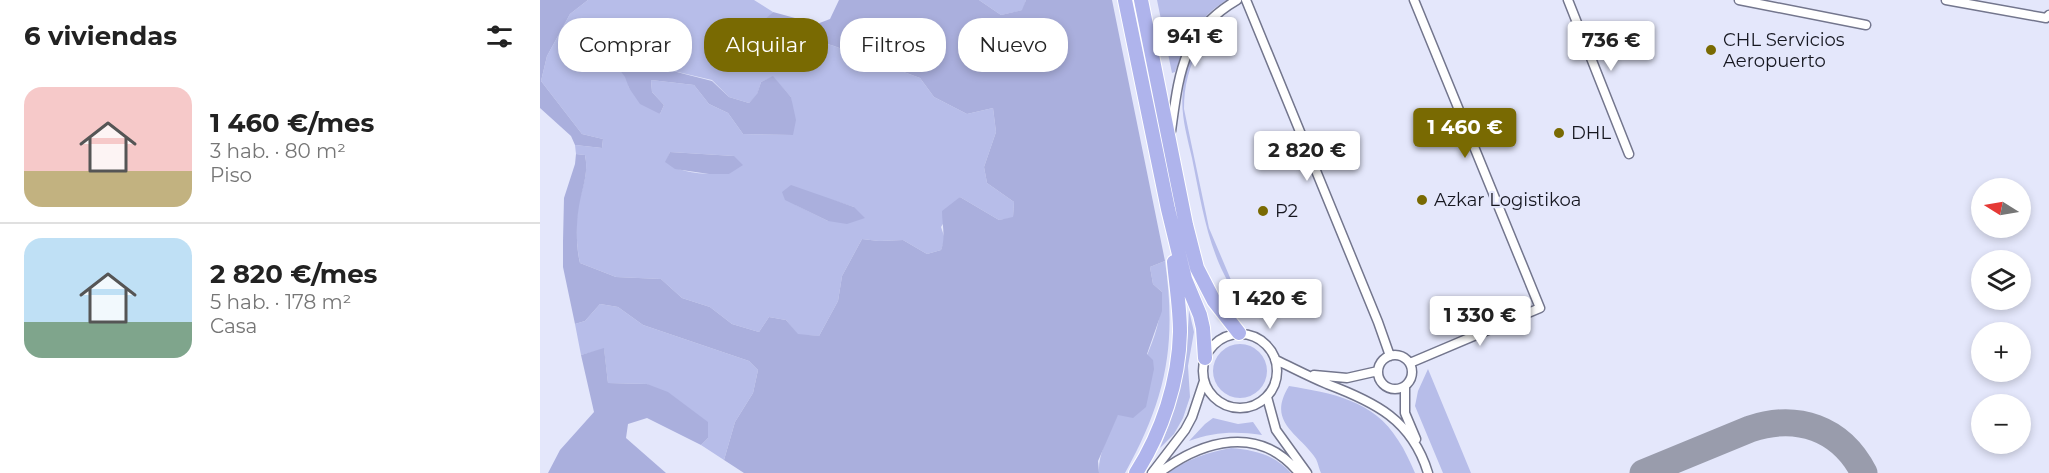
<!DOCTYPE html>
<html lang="es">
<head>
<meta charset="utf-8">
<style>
  body { margin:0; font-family:Montserrat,sans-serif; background:#f2f2f2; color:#222; height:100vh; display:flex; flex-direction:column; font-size:22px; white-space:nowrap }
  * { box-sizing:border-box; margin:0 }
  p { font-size:20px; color:#767676 }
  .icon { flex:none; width:33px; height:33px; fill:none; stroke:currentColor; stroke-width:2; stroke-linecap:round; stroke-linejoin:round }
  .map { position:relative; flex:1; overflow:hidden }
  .details { display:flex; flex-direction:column; background:#fff; width:540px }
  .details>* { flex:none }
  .hud { position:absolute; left:18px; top:18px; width:570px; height:54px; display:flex; gap:12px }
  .needle { width:39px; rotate:281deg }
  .buttons { position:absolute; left:1431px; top:178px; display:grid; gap:12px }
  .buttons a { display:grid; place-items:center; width:60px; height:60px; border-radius:50%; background:#fff; box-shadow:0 3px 9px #0003; font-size:30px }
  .price { position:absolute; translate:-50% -51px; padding:0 14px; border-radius:6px; background:#fff; color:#222; font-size:20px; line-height:39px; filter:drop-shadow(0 2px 3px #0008) }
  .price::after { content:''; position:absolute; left:50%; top:36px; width:18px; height:14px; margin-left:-9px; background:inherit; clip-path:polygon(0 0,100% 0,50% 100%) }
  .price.selected { background:#796a02; color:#fff }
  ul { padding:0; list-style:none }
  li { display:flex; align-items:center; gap:18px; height:150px; padding:0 24px }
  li+li { border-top:2px solid #e0e0e0 }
  li span { display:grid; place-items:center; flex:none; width:168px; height:120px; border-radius:18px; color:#555 }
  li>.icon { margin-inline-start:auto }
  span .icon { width:72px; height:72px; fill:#fffc; stroke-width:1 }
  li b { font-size:26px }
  h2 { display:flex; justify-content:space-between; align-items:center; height:72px; padding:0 24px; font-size:26px }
  .pill { padding:0 21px; border-radius:24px; background:#fff; box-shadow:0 3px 9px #0003; font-size:21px; line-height:54px }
  .pill.selected { background:#796a02; color:#fff }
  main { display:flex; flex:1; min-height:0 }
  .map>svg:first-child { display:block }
</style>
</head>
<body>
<main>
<section class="details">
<h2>6 viviendas<svg class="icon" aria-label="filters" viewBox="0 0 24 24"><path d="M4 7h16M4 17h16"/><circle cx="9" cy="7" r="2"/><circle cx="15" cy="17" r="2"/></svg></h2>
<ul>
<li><span style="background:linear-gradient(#f6c9c9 70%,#c2b280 0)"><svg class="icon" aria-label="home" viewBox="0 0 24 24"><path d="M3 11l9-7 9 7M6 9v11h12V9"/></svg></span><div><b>1 460 €/mes</b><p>3 hab. · 80 m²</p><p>Piso</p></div></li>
<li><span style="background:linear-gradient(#bfe0f5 70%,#7fa58c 0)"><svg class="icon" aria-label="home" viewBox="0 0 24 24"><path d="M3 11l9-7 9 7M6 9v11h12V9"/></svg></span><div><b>2 820 €/mes</b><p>5 hab. · 178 m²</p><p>Casa</p></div></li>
</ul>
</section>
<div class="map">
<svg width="1509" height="473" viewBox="0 0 1509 473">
  <rect width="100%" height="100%" fill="#e4e7fb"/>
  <path fill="#b7bde9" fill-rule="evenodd" d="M48,0H214L233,12L222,24L294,46L380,78L394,97L427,114L453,108L456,132L444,167L447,183L474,202L473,218L459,220L420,197L401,227L405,239L401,250L387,254L363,240L339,241L322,239L302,276L298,301L279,336L258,335L246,320L229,317L219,332L192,324L170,307L142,298L121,279L76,277L40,263C36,246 36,223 38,206C42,188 49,173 45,155L36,154L35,145L62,148L63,139L42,134L1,81L7,56L30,14ZM82,59L172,80L189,97L209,103L217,95L221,82L233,77L251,97L253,135L203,134L188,113L169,104L154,85L111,80L112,92L124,105L120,114L89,88ZM130,152L194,156L189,174C168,174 143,175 126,162ZM292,200L314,207L288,221L256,205Z
    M439,0H486L483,10L461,15Z
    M617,0H687C658,17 646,41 635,72L632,73Z
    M680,19L681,38L660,46C649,67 644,85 644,109L669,228L694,287L706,308C670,265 663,212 652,158C647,136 640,113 643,90C646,61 658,38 680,19Z
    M625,261C637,345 626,399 585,473H559C558,456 566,441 573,425C592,383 622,340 622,292L613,284L610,267Z
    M60,304L78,307L103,325L209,361L218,370L213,393L195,422L184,460L161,445L168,438L107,384L68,383L64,349L41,355L35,324L45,321Z
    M649,310L654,332L648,366L650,397L643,418L634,434L620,448C639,401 647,361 649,310Z
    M673 371a27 27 0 1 1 54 0a27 27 0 1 1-54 0Z
    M888,369L931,473H903L875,406L878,391Z
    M749,386C791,393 834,400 858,440C865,450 870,462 875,473H781C779,469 778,463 776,459C759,433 726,423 749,386Z
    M673,418L698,424L713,422L722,435C695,431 674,432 649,441L665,424Z
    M691,448C715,450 735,455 751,473H628C648,459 668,452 691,448Z"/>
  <path fill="#aaafdd" d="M0,0H48L30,14L7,56L1,81L42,134L63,139L62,148L35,145L31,136L0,108Z
    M299,0H439L461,15L482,10L486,0H572L625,261L610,267L613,284L622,292V311L607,354L613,360L614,369L606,407L593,418L578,415L558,461L559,473H204L184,460L195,422L213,393L218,370L209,361L103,325L78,307L60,304L45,321L35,324L23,267V241L24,198L35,164L36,154L45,155C49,173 42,188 39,206C36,223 36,247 40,263L76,277L121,279L142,298L170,307L192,324L219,332L229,317L246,320L258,334L279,336L298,301L302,276L322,239L339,241L363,240L387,254L401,250C406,237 402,225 402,211L420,197L459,220L473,217L474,202L447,183L444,167L456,132L453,108L427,114L394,97L380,78L294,46L221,23L233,12L277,24L290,19Z
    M82,58L172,81L189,97L209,103L217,94L221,82L233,76L251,97L256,120L253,135L203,134L188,113L169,104L154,85L111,80L112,92L124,105L120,114L100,104L89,88L85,77L74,62Z
    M130,152L194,156L203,165L189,174H169L135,169L125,162Z
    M251,185L314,207L325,218L307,224L288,221L245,200L242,192Z
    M64,348L68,383L107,384L128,392L168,422V438L161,445L107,418L88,424L86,438L126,473H8L20,450L54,412L41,355Z"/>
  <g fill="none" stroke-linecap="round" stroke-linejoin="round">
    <path stroke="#999cac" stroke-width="27" d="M1103,473L1210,429C1257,413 1301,428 1324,473"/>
    <g stroke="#73768d" stroke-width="11">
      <path id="minor" d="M706,0L838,322L850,356
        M1028,0L1089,154
        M1199,0L1326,25
        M1406,0L1506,18L1509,15
        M631,131C639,74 642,32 697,0
        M663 371a37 37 0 1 1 74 0a37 37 0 1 1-74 0Z
        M838 372a17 17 0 1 1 34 0a17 17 0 1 1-34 0Z
        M736,360C753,368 770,377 787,384C835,402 872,420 888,473
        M870,363L1000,308L874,0
        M774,375L807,378L838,371
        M865,387V413L876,439
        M727,397L736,430L767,473
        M612,473L645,430L652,417L664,381
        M619,473C663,440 719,424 759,473"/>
    </g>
    <g stroke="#fff" stroke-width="16">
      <path id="trunk" d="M585,0L628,209L645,279L660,315L663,328L665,358
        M601,0L646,225L657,268L674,301L699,333
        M596,473C622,432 639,381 640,332C640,308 636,285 634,262"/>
    </g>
    <use href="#minor" stroke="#fff" stroke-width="8"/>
    <use href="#trunk" stroke="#afb4ec" stroke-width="14"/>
  </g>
  <g fill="#796a02" stroke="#e4e7fb" stroke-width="2">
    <circle cx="1171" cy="50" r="6"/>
    <circle cx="1019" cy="133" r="6"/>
    <circle cx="882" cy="200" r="6"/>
    <circle cx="723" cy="211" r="6"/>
  </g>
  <g text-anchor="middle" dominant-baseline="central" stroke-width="4.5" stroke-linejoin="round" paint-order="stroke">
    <g font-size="18" fill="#161720" stroke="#e4e7fb" text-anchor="start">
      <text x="1183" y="40">CHL Servicios<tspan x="1183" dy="21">Aeropuerto</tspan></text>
      <text x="1031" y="133">DHL</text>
      <text x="894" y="200">Azkar Logistikoa</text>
      <text x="735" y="211">P2</text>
    </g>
  </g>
</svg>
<div class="buttons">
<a><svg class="needle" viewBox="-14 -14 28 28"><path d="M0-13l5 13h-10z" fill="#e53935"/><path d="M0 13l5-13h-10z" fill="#767676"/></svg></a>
<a><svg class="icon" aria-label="layers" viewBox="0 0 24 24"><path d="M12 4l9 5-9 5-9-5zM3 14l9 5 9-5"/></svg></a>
<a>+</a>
<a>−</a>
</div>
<b class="price" style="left:655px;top:68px">941 €</b>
<b class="price" style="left:1071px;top:72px">736 €</b>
<b class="price selected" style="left:925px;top:159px">1 460 €</b>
<b class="price" style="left:767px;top:182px">2 820 €</b>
<b class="price" style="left:730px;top:330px">1 420 €</b>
<b class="price" style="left:940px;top:347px">1 330 €</b>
<div class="hud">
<a class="pill">Comprar</a>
<a class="pill selected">Alquilar</a>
<a class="pill">Filtros</a>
<a class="pill">Nuevo</a>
</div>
</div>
</main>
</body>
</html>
